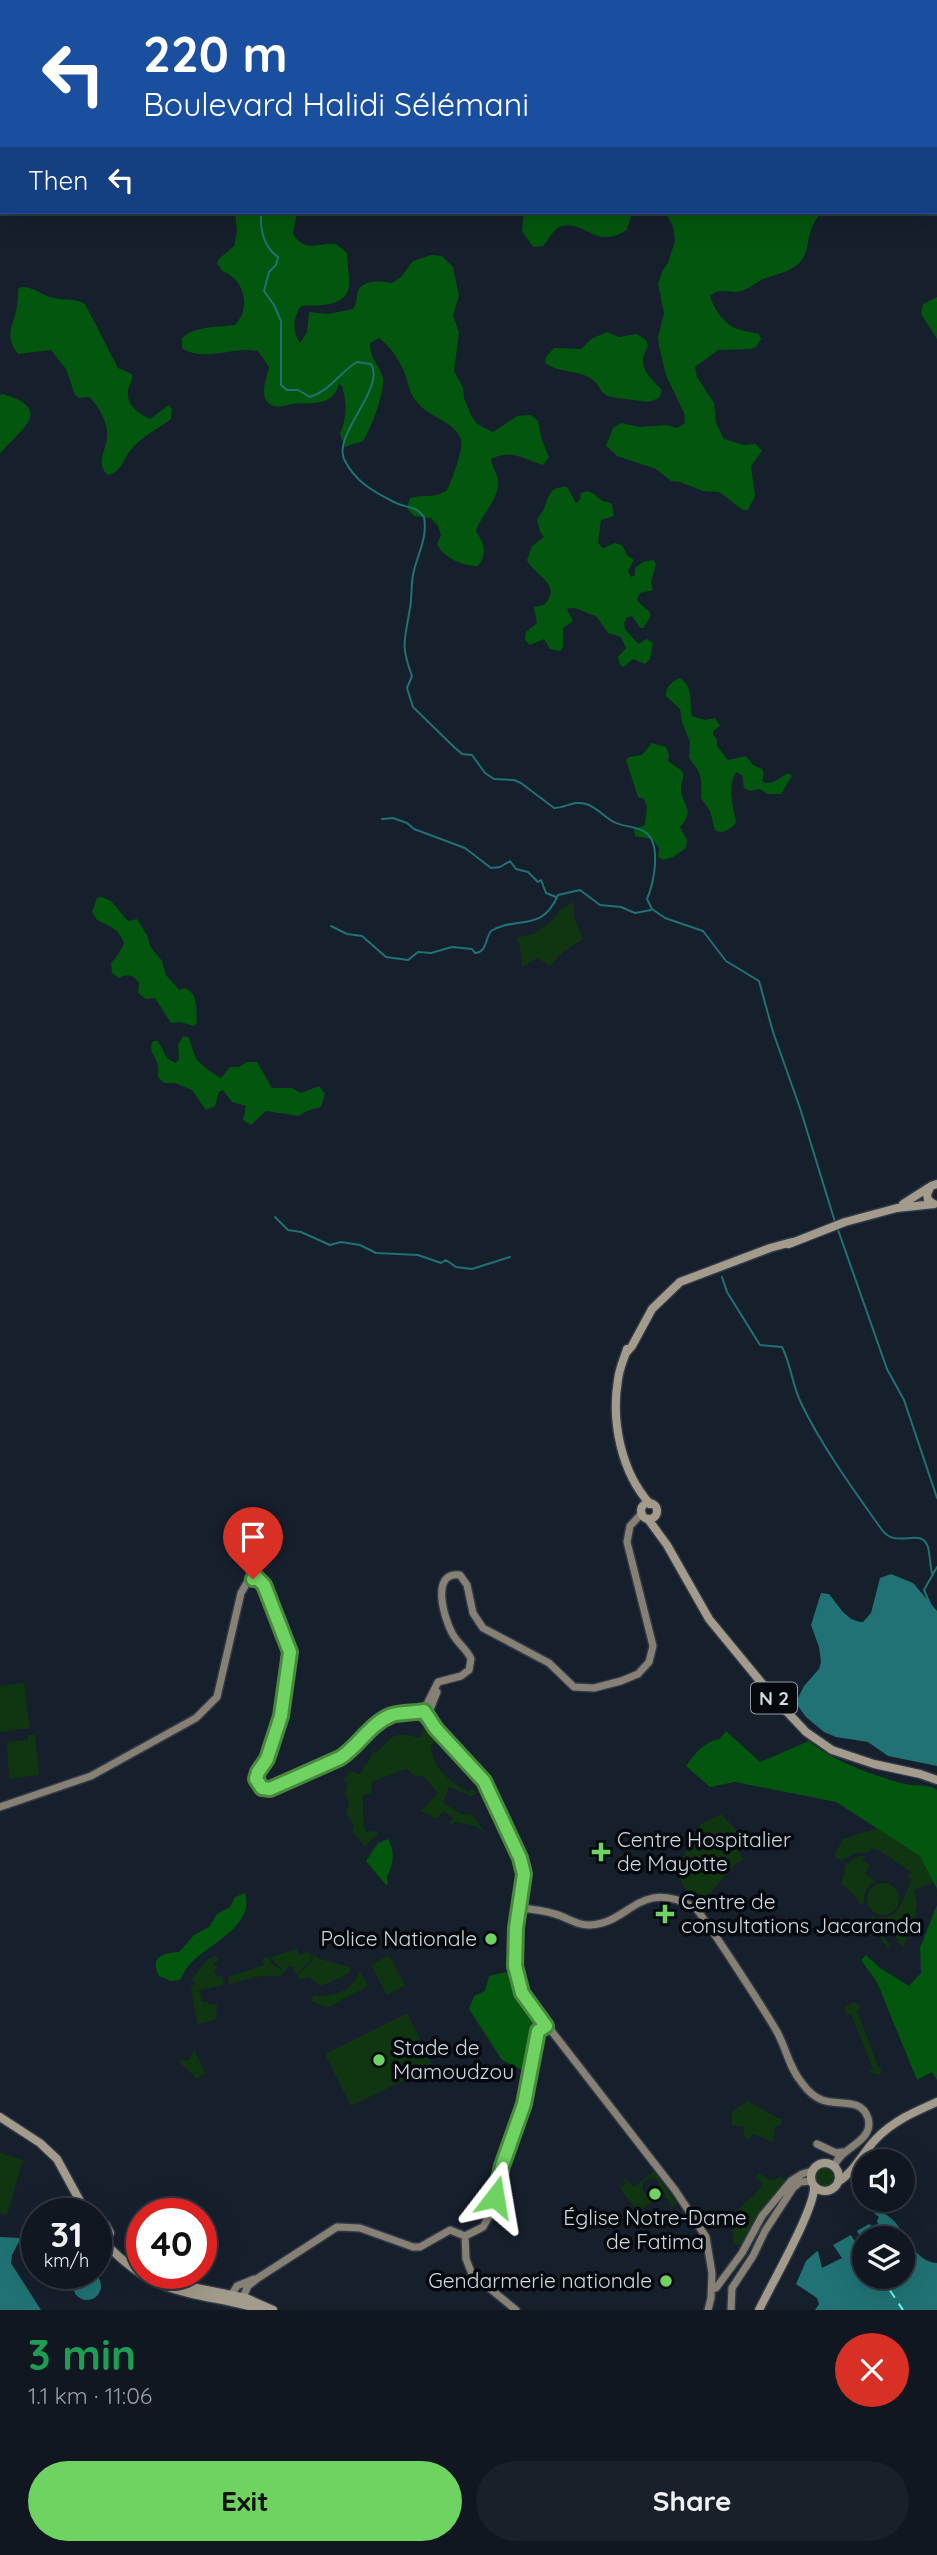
<!DOCTYPE html>
<html lang="en">
<head>
<meta charset="utf-8">
<style>
  body { margin:0; font-family:Quicksand,sans-serif; background:#19202a; color:#f1f3f6; height:100vh; display:flex; flex-direction:column; font-size:26px; white-space:nowrap }
  * { box-sizing:border-box; margin:0 }
  p { font-size:23px; color:#9c9fa5 }
  .icon { flex:none; width:38px; height:38px; fill:none; stroke:currentColor; stroke-width:2; stroke-linecap:round; stroke-linejoin:round }
  .map { position:relative; height:2310px; overflow:hidden }
  .side { display:flex; flex-direction:column; background:#101721; flex:1 }
  .side>* { flex:none }
  .banner { position:absolute; left:0px; top:0px; width:938px; height:214px; box-shadow:0 7px 28px #0002,0 0 0 2px #30363f; background:#1a4fa0; color:#fff; overflow:hidden }
  .fabs { position:absolute; left:852px; top:2149px; display:grid; gap:14px }
  .fabs a { display:grid; place-items:center; width:63px; height:63px; border-radius:50%; background:#101721; box-shadow:0 7px 28px #0002,0 0 0 2px #30363f; font-size:35px }
  .speed { position:absolute; left:21px; top:2198px; display:flex; gap:14px; font-size:35px; font-weight:700; text-align:center }
  .speed>* { display:grid; place-content:center; width:91px; height:91px; border-radius:50%; background:#101721; box-shadow:0 7px 28px #0002,0 0 0 2px #30363f; line-height:1 }
  .speed small { font-size:18px; font-weight:400 }
  .speed .limit { border:10px solid #d22; background:#fff; color:#111 }
  .pin { position:absolute; display:grid; place-items:center; width:60px; height:60px; color:#fff; margin:-72px -30px; border-radius:50% 50% 50% 0; rotate:-45deg; box-shadow:0 0 7px #0007 }
  .pin .icon { rotate:45deg }
  .me { position:absolute; width:77px; margin:-38px; rotate:14deg; stroke-linejoin:round; filter:drop-shadow(0 0 5px #0008) }
  .turn { display:flex; align-items:center; gap:24px; height:147px; padding:0 28px; font-size:32px }
  .turn .icon { width:91px; height:91px; stroke-width:2.5 }
  .turn b { display:block; font-size:49px; line-height:60px }
  .then { display:flex; align-items:center; height:66px; padding:0 28px; background:#0003; gap:14px; font-size:26px }
  .round { display:grid; place-items:center; flex:none; width:74px; height:74px; border-radius:37px; background:#19202a }
  .summary { display:flex; align-items:center; justify-content:space-between; height:119px; padding:0 28px }
  h1 { font-size:42px; font-weight:700; line-height:52px; color:#1e9e55 }
  .action { display:flex; gap:14px; margin-top:auto; padding:14px 28px }
  .action a { flex:1; height:80px; border-radius:42px; background:#6ed360; color:#111; font-size:28px; font-weight:700; line-height:80px; text-align:center }
  .action a+a { background:#19202a; color:#f1f3f6 }
  .map>svg:first-child { display:block }
</style>
</head>
<body>
<div class="map">
<svg width="937" height="2310" viewBox="0 0 937 2310">
  <rect width="100%" height="100%" fill="#161f2c"/>
  <path fill="#103611" d="M574,902V917L583,939L563,952L550,966L537,958L522,967L520,946L516,938L533,934L553,920L559,910Z
    M24,1683L30,1728L0,1732V1686Z
    M424,1728H431L441,1739L431,1745C432,1767 450,1783 469,1792L474,1787L477,1794L470,1796L449,1787L443,1803L463,1815L472,1814L486,1834L475,1826L454,1822L452,1825L449,1824L453,1818L444,1811L436,1819L421,1811L438,1793L422,1775L417,1777L406,1769L371,1782L372,1794L363,1795V1820L366,1832L376,1831L378,1834L364,1847L352,1830L355,1827L346,1813L349,1803L345,1794L348,1783L344,1781L349,1771L360,1774L372,1755V1751L377,1753C394,1733 395,1732 420,1738Z
    M28,1735H35L39,1775L9,1779L7,1742L28,1740Z
    M721,1814L738,1832L736,1837H733L730,1847L737,1849L743,1859L734,1865L700,1905L685,1888L678,1875V1865L701,1824Z
    M878,1828L920,1856L935,1882L914,1890L917,1904L915,1912L917,1913L903,1948L891,1930L883,1935L890,1946L887,1948L869,1920L872,1916C901,1924 901,1900 912,1880L907,1876L911,1872L880,1851L872,1848L869,1852L855,1853L842,1861L834,1856L843,1839Z
    M859,1856H865L862,1861L870,1865L865,1874L875,1881C867,1887 864,1892 864,1902L861,1905L853,1894L841,1884L846,1864Z
    M867 1899a16 16 0 1 1 32 0a16 16 0 1 1-32 0Z
    M297,1949L299,1955L307,1952L312,1955L310,1961L297,1974L293,1971L295,1967L289,1966L282,1975V1969L270,1957Z
    M215,1955L219,1960L214,1963L217,1968L214,1970L217,1977L222,1976L224,1985L199,1990L202,2002H208L209,2005L217,2004L216,2020L197,2024L191,1988L195,1983L192,1979L205,1962Z
    M313,1955L323,1960L350,1967L348,1974L321,1986L309,1977L299,1980L298,1975L312,1962Z
    M389,1955L405,1985L387,1995L371,1965Z
    M268,1957L271,1963L281,1970V1976H261L229,1984L228,1977L264,1965L262,1959Z
    M360,1971L368,1986L327,2008L311,2001L314,1995C325,1999 347,1992 354,1982C357,1979 358,1975 360,1971Z
    M853,2002L858,2004L861,2008L857,2010L878,2067L882,2068L879,2075L870,2072L869,2069H873L851,2014L847,2015L844,2008Z
    M407,2013L433,2066L351,2106L325,2054Z
    M194,2049L205,2073L197,2079L178,2061L189,2060Z
    M747,2101C757,2105 774,2118 782,2119L780,2126H775L773,2142L753,2134L750,2139L743,2137L745,2127L732,2125V2112Z
    M0,2153L23,2160L7,2215L0,2213Z
    M814 2177a11 11 0 1 1 22 0a11 11 0 1 1-22 0Z
    M654,2171L677,2204L672,2207L656,2179L649,2178L644,2182L642,2189L650,2199L652,2198L654,2200L640,2211L647,2220L645,2221L616,2183L621,2187L626,2184L624,2177L634,2187Z
    M759,2173L770,2180L777,2179L780,2176L787,2182L766,2209H763L754,2220L743,2247L733,2243L732,2215L762,2187L761,2182L755,2177Z"/>
  <path fill="#03560d" d="M300,0H618L300,2Z
    M235,212H297L293,234C306,254 318,242 336,244L347,253C347,264 350,277 349,287C345,308 316,305 301,306C293,317 292,332 300,343L307,332L309,312L328,314L353,309C357,303 356,298 358,291C363,279 381,281 392,283L401,277L413,261L431,255L442,256L453,267L459,296L453,315L459,333L454,371L463,388L464,398L471,415L477,424L493,432L517,416L531,415L538,421L542,440L549,457L543,465C524,459 511,449 491,459C492,467 497,473 498,480C500,499 481,515 476,531C484,544 488,552 478,566C463,566 443,558 437,544L441,535L438,526L431,518L414,516L407,508L410,498C424,494 434,499 447,490C452,481 464,447 461,439C453,420 429,418 417,402C410,394 409,387 406,377C402,363 391,347 379,338L370,343C369,358 380,365 383,378C385,391 371,430 363,441L345,447L340,434C347,417 347,404 342,386L339,384C332,408 312,402 292,404C284,406 272,410 266,400C261,391 267,376 269,367L258,351C234,346 203,363 182,348V338C194,326 218,327 235,325C252,308 244,278 222,271L217,263L219,259L234,246L237,231Z
    M524,212H632L627,230C595,250 588,221 562,226C553,228 549,240 543,246L533,247L522,231Z
    M665,212H823C803,228 813,253 797,265C787,272 778,274 766,278C756,281 748,291 736,292C727,292 718,288 710,296C714,310 726,327 741,330C747,332 752,332 759,334L761,339L756,347L751,349L718,350L695,367L697,377L714,403L716,423L724,439L744,445L756,444L762,451L751,466L755,496L748,510H743L719,492L703,491L680,482L671,481L656,469L617,456L606,446L613,428L621,423L640,427L667,425L677,428L685,423L684,413L666,375L659,346L658,337L664,313L658,284L663,270L668,263L675,241L673,226Z
    M22,287C34,287 40,294 50,297C63,301 73,297 85,304L118,368L132,374C133,382 129,384 128,391C126,405 139,414 150,419L169,405L172,409L171,419C157,430 141,436 130,451C123,460 121,472 108,475C95,464 106,451 107,437C109,425 98,404 89,397L79,398L75,395L66,369L51,350L18,354C3,334 14,326 17,306C18,301 18,295 18,289Z
    M937,297V339L921,314L923,304Z
    M607,332L619,337L637,334L646,340L648,346C636,367 648,375 662,390L659,398L649,402L610,397C600,393 601,387 594,381C581,369 560,374 545,363L546,357L554,348L581,349L591,339Z
    M3,394C57,410 18,431 0,454V395Z
    M567,487L576,503L580,500L581,493C593,488 594,496 603,501C606,502 609,502 612,504L614,516L601,520L598,543L603,548L615,543L622,545L627,555L634,560L628,571L631,577L635,575V568L643,562L653,560L656,564L651,582L653,590L640,593L637,600C647,613 658,609 643,628H640L632,616L627,617L624,623L625,629L638,644L647,639L653,643L650,659L645,664L633,659L624,667L620,665L618,657L626,648L621,637L608,633L596,616C587,614 575,605 567,609L573,621L563,628V647L560,651L550,649L544,639L530,645L525,640L526,632L537,623L534,607L544,605C564,584 533,575 527,560L532,546L544,537L540,531L537,519C539,516 542,513 544,509C549,496 549,486 567,487Z
    M680,678C694,687 689,703 692,716L705,720L715,718L720,726L714,730L713,735L717,739V746L728,760L746,756L753,765L762,769L764,774L762,781C773,787 779,777 789,773L792,776L781,794H768L760,789L750,791L744,788L742,775L736,772C727,787 733,806 736,822C732,829 722,835 715,830L710,811L701,798C702,779 702,774 689,758L690,742L682,722L680,709L666,696C665,688 672,681 680,678Z
    M652,743L666,747L669,755L668,761L682,771C685,779 681,781 681,788C682,807 696,809 680,827L687,840L686,848L673,857L663,860L658,857L659,848L652,839L635,836L634,829L645,825L647,806L644,799L638,797L626,760L629,757L642,755Z
    M102,897L111,901L128,921L137,919L148,937L150,946L162,961L166,975L179,990L184,988C199,993 196,1009 197,1023L194,1026L180,1022L171,1023L155,998L146,999L138,993L139,983C133,975 128,973 119,978L112,973L111,963L117,956L124,944C120,929 109,926 97,920L92,912L97,898Z
    M183,1036L188,1037C192,1044 193,1053 197,1060C200,1064 217,1076 221,1078L230,1067H239L247,1062H257L272,1088H292L301,1093L319,1086L325,1094L321,1107L307,1111L299,1116L266,1111L251,1125L243,1120L246,1106L232,1102L223,1090L219,1092L215,1106L206,1110L192,1090L175,1083H164L158,1077C158,1073 159,1070 158,1066C157,1056 147,1053 153,1041H158L167,1058L175,1063L179,1060L178,1045Z
    M726,1731L760,1762L809,1741C832,1761 875,1776 905,1784C917,1787 926,1783 937,1790V1889L920,1856L836,1802L735,1782L710,1787L686,1766C696,1753 703,1742 720,1739Z
    M388,1839C395,1851 394,1865 387,1876L388,1884L386,1885L366,1861L378,1843Z
    M245,1893C255,1925 212,1943 193,1961C187,1966 184,1973 180,1980L171,1981L159,1976C149,1956 164,1953 179,1952L194,1935L209,1927L217,1914L230,1907L235,1897Z
    M937,1905V2080L932,2072L917,2080L877,1982L861,1960L866,1955L880,1968L909,1986L921,1973L920,1948Z
    M506,1972L513,1976L516,1994L533,2022L534,2030L526,2065L522,2070L502,2060L469,2009L474,1996L485,1991L489,1976Z"/>
  <path fill="#207274" d="M891,1574L913,1583L937,1611V1766L888,1756L868,1742L836,1737L824,1732L806,1717L798,1706V1698L804,1686L819,1669L821,1662L819,1647L811,1625L821,1593L829,1594C839,1606 846,1621 863,1622L871,1613L880,1578Z
    M880,2212C906,2220 908,2261 937,2263V2310H815L819,2304L817,2298L796,2284L806,2261L816,2252L818,2251L822,2268L842,2258L833,2245L851,2235L862,2253H864V2277H903V2238H864V2245L857,2231L869,2224L872,2226L878,2224L877,2221L879,2217L874,2213Z
    M0,2237L21,2238L12,2255L11,2263L41,2310H0Z
    M73 2286a14 14 0 1 1 28 0a14 14 0 1 1-28 0Z"/>
  <g fill="none" stroke-linecap="round" stroke-linejoin="round">
    <path stroke="#207274" stroke-width="2" d="M159,2V0
      M261,212C260,229 264,247 278,257L276,265L269,272L264,291L274,305L281,321V385L287,390H298L310,397C330,391 340,372 357,362L371,364C386,388 333,434 344,459C355,482 374,492 396,503C407,508 417,506 424,517C428,539 417,554 413,575C411,586 412,597 410,608C405,640 400,644 412,676L407,688L413,707L454,747L462,754L472,755L485,773L494,779L514,780L521,783L554,808C565,808 575,800 586,804C597,807 604,817 614,822C623,827 637,826 645,832C662,843 654,883 647,899L652,909L665,918L703,931L726,961L759,981L773,1032L800,1108L835,1222
      M382,819L393,818L407,823L414,829L465,848L491,868L500,867L510,861L516,869L528,872L538,882L541,880L546,893L556,897
      M331,926L347,934L362,936L386,957L408,960L418,952L431,953L452,947L472,949L475,953C487,952 485,939 491,931C518,915 542,933 558,895L580,890L600,905L621,907L635,913L651,910
      M275,1217L288,1230L301,1232L330,1245L341,1242L360,1245L376,1253L418,1255L441,1263L446,1260L456,1267L472,1269L510,1257
      M837,1227L887,1369L904,1400L937,1498
      M722,1277L727,1292L760,1345L782,1347C791,1364 792,1385 801,1403C821,1445 855,1492 882,1530C897,1550 921,1526 928,1547C930,1555 930,1565 932,1573
      M931,1606L924,1590L937,1567"/>
    <path stroke="#65fafc" stroke-width="2" stroke-dasharray="9 7" stroke-linecap="butt" d="M881,2277L903,2310"/>
    <defs>
      <path id="secondary" d="M423,1711L422,1718L436,1729L480,1776L501,1814L520,1858L524,1874L516,1928L515,1966L522,1993L675,2190L706,2237L712,2273L711,2298L708,2310
        M420,1717L429,1712L437,1692
        M0,1807L91,1776L196,1718L217,1697L241,1593L248,1581L257,1578L266,1590L290,1652L281,1716L267,1759L258,1772L256,1779L262,1788L270,1789L340,1758L385,1718L398,1713L421,1712L426,1706L438,1682L461,1676L469,1670L471,1659C467,1649 457,1643 452,1633C444,1618 430,1571 460,1575L467,1585L473,1613L483,1628L549,1663L574,1687L594,1688L621,1681L638,1674L649,1662L653,1646L627,1542L630,1526L642,1513
        M518,1908C531,1909 543,1910 555,1914C567,1917 577,1926 590,1925C631,1923 638,1878 694,1907C701,1911 768,2016 776,2030C786,2047 789,2068 802,2083C807,2090 814,2097 822,2100C838,2106 861,2097 868,2118C875,2142 840,2147 834,2167
        M817,2144L836,2153L842,2152
        M465,2236L483,2227L491,2213L502,2166L524,2104L539,2017
        M465,2236L466,2259L472,2274L516,2310
        M712,2289L716,2288L742,2253L762,2216L791,2181L802,2174L812,2171
        M232,2294L237,2286L254,2279
        M243,2297L248,2286L258,2278L337,2227L360,2228L413,2247H420L450,2230L465,2236
        M731,2310L732,2288L753,2256L765,2231L793,2188L800,2182L811,2181"/>
      <path id="primary" d="M903,1204L928,1188
        M934,1204L928,1200L927,1194L931,1186L937,1184
        M789,1244L845,1222L897,1208L934,1204
        M627,1349C624,1359 619,1369 618,1380C611,1421 621,1472 650,1504
        M626,1353L632,1346L652,1309L680,1282L770,1248L792,1242
        M641 1511a8 8 0 1 1 16 0a8 8 0 1 1-16 0Z
        M648,1519L667,1545L709,1619L774,1698L806,1732L832,1750L874,1764L920,1774L937,1780
        M0,2117L40,2143L57,2159L87,2214
        M811 2177a14 14 0 1 1 28 0a14 14 0 1 1-28 0Z
        M838,2182C854,2172 862,2154 875,2140C893,2121 914,2112 937,2102
        M96,2226L106,2225L110,2233L105,2240L96,2238
        M103,2241C119,2258 142,2278 165,2286C196,2298 230,2299 262,2310
        M163,2281L246,2298L273,2310
        M759,2310C771,2285 815,2209 814,2187"/>
    </defs>
    <use href="#secondary" stroke="#303945" stroke-width="10"/>
    <use href="#primary" stroke="#303945" stroke-width="11"/>
    <use href="#secondary" stroke="#868174" stroke-width="7"/>
    <use href="#primary" stroke="#a39c8c" stroke-width="8"/>
  </g>
  <g fill="none" stroke-linecap="round" stroke-linejoin="round">
    <defs>
      <path id="route" d="M253,1579L257,1578L264,1585L290,1652L281,1716L267,1759L258,1772L256,1779L262,1788L270,1789L340,1758C359,1746 370,1723 392,1715C402,1712 414,1713 424,1711L436,1729L484,1781L520,1858L524,1874L516,1928L515,1966L522,1993L546,2026L538,2031L524,2104L502,2166L495,2197"/>
    </defs>
    <use href="#route" stroke="#48893e" stroke-width="18"/>
    <use href="#route" stroke="#6ed360" stroke-width="12"/>
  </g>
  <g fill="#6ed360" stroke="#05090e" stroke-width="2.5">
    <path d="M597.5 1841.5h7v7h7v7h-7v7h-7v-7h-7v-7h7z"/>
    <path d="M661.5 1903.5h7v7h7v7h-7v7h-7v-7h-7v-7h7z"/>
    <circle cx="491" cy="1939" r="7"/>
    <circle cx="379" cy="2060" r="7"/>
    <circle cx="655" cy="2194" r="7"/>
    <circle cx="666" cy="2281" r="7"/>
  </g>
  <g text-anchor="middle" stroke-width="7" stroke-linejoin="round" paint-order="stroke">
    <rect fill="#05090e" stroke="#949ba2" stroke-width="2" x="751" y="1682.5" width="46" height="31" rx="5"/>
    <g font-size="19" font-weight="bold" fill="#d2d9e1">
      <text x="774" y="1705">N 2</text>
    </g>
    <g font-size="21" fill="#d2d9e1" stroke="#05090e" text-anchor="start">
      <text x="617" y="1847">Centre Hospitalier<tspan x="617" dy="24">de Mayotte</tspan></text>
      <text x="681" y="1909">Centre de<tspan x="681" dy="24">consultations Jacaranda</tspan></text>
      <text x="477" y="1946" text-anchor="end">Police Nationale</text>
      <text x="393" y="2055">Stade de<tspan x="393" dy="24">Mamoudzou</tspan></text>
      <text x="655" y="2225" text-anchor="middle">Église Notre-Dame<tspan x="655" dy="24">de Fatima</tspan></text>
      <text x="652" y="2288" text-anchor="end">Gendarmerie nationale</text>
    </g>
  </g>
</svg>
<div class="fabs">
<a><svg class="icon" aria-label="sound" viewBox="0 0 24 24"><path d="M4 9h4l5-4v14l-5-4H4zM17 9q2 3 0 6"/></svg></a>
<a><svg class="icon" aria-label="layers" viewBox="0 0 24 24"><path d="M12 4l9 5-9 5-9-5zM3 14l9 5 9-5"/></svg></a>
</div>
<div class="speed"><div>31<small>km/h</small></div><div class="limit">40</div></div>
<div class="pin" style="left:253px;top:1579px;background:#d93025"><svg class="icon" aria-label="arrive" viewBox="0 0 24 24"><path d="M6 21V4h12l-3 4 3 4H6"/></svg></div>
<svg class="me" style="left:495px;top:2197px" viewBox="-20 -20 40 40"><path d="M0-17L14 15 0 8-14 15z" fill="#6ed360" stroke="#fff" stroke-width="4"/></svg>
<div class="banner">
<div class="turn"><svg class="icon" aria-label="left" viewBox="0 0 24 24"><path d="M17 20v-9H6M10 6l-5 5 5 5"/></svg><div><b>220 m</b>Boulevard Halidi Sélémani</div></div>
<div class="then">Then<svg class="icon" aria-label="left" viewBox="0 0 24 24"><path d="M17 20v-9H6M10 6l-5 5 5 5"/></svg></div>
</div>
</div>
<section class="side">
<div class="summary"><div><h1>3 min</h1><p>1.1 km · 11:06</p></div><a class="round" style="background:#d93025;color:#fff"><svg class="icon" aria-label="close" viewBox="0 0 24 24"><path d="M6 6l12 12M18 6L6 18"/></svg></a></div>
<div class="action"><a>Exit</a><a>Share</a></div>
</section>
</body>
</html>
